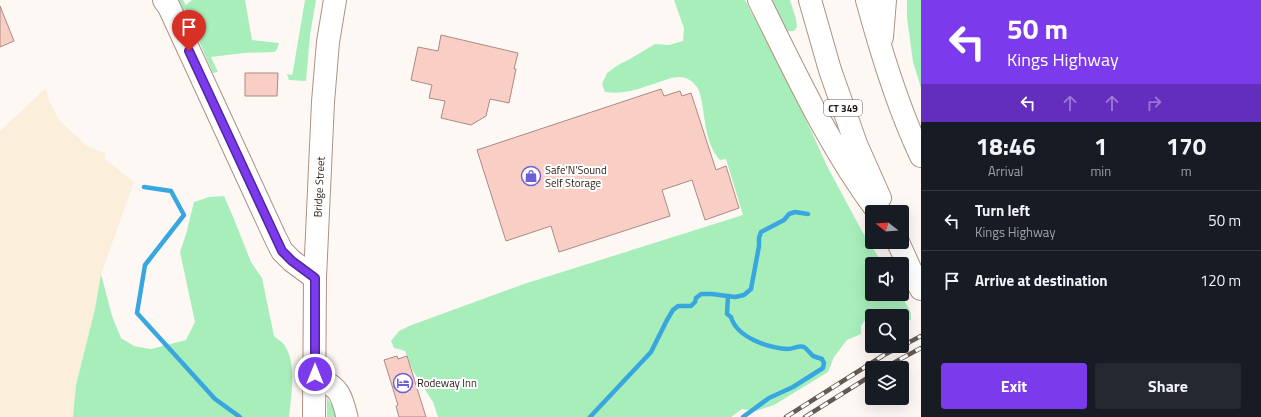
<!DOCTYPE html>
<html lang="en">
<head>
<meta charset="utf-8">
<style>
  body { margin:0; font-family:"Titillium Web",sans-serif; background:#242831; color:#f1f3f6; height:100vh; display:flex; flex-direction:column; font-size:15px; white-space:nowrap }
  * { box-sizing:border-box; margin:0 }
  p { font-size:13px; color:#9ea1a6 }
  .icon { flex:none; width:22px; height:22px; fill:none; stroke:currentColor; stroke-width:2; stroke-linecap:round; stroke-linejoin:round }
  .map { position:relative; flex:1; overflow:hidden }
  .drawer { display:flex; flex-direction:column; background:#171b24; width:340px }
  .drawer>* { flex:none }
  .hud { background:#7c3aed; color:#fff; overflow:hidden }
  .needle { width:26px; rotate:287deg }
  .controls { position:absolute; left:865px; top:205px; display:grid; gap:8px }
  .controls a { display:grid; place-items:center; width:44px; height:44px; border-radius:4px; background:#171b24; box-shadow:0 4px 16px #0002; font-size:20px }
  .pin { position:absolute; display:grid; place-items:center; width:34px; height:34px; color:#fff; margin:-41px -17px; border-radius:50% 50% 50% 0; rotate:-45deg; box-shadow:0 0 4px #0007 }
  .pin .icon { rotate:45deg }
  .me { position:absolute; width:44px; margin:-22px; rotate:0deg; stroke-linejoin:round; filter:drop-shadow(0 0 3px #0008) }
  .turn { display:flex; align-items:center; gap:14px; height:84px; padding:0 20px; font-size:18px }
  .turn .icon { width:52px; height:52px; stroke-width:2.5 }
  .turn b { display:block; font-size:28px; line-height:34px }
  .lanes { display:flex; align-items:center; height:38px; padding:0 20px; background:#0003; justify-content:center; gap:20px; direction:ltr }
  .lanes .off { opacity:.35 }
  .eta { display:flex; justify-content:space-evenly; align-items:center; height:68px; text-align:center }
  .eta b { font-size:24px; font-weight:700; line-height:28px }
  .action { display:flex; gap:8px; margin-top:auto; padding:8px 20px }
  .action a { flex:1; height:46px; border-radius:4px; background:#7c3aed; color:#fff; font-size:16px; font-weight:700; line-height:46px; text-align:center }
  .action a+a { background:#242831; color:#f1f3f6 }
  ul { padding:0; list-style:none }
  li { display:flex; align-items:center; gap:12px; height:60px; padding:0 20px; border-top:1px solid #363941 }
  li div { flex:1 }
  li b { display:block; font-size:15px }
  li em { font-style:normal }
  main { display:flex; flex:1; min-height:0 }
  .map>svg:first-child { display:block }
</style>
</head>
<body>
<main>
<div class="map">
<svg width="921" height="417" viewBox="0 0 921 417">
  <rect width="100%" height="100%" fill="#fef8f4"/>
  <path fill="#fbeeda" d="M46,88L49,101L60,121L86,145L96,150L106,153L105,159L134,182L101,274L95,309L76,385L73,417H0V131Z"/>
  <path fill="#a7eebb" d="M176,0H183L186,5L192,0H245L252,40L279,43L277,49L275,52L244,53L211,57L218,72L213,73L185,9L182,10Z
    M305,0H316L310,35L306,81L289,80L287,74L292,75L293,71Z
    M674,0H745L793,91L827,166L863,233L883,264H872V294H901L911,313V320H902V316H868L861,326V334L847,340L834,357L828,372L774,405L756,411L742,409L731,417H438L433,402L413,371L405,351L394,348L391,341L399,331L409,326L524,284L743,215L726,159L720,160C703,142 706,112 699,91C696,83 687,77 680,77C673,77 665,80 659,82C642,88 624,95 605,92L602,84L607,73L618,65L630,59L655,44L669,45L683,41L684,28Z
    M770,0H790L796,19L797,27L794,31H787L785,29Z
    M907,0H921V88L913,62L907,18Z
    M224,196L234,219L251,262L262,278L274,336C277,339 283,342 285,346C297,364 291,397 289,417H73L76,385L95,309L101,274L112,316L121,338L134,346L151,349L186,340L195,322L180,252L186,234L194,202L209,197Z
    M327,398L340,417H327Z"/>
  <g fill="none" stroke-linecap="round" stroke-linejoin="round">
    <path stroke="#39a7df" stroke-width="4.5" d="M144,187L171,191L184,215L145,265L137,313L215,399L240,417
      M728,296L727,314L731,317C737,338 769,348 788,349C794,349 798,345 804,347C807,349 810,353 813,356C816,357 819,358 822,359L824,363L823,368L793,387L769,398L743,417
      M590,417L651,352L667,320L673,310L678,306H691L695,302L696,298L701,294H712L735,297L744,295L751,289L759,246V238L761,232L784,220L789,214L795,212L808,214"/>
  </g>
  <path fill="#f9cec5" stroke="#aa8a83" d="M0,6L14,41L0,47Z
    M441,35L518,53L514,69H516L509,103L490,99L486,116L471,125L441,118L445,101L429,98L432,85L411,80L418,47L438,51Z
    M245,73H278L277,96H245Z
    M661,89L664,96L680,91L682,96L691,93L716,170L726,166L739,208L705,220L692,180L662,190L670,216L559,252L551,226L506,241L477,150Z
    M397,356L398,359L407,356L426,417H399L396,406L398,405L384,360Z"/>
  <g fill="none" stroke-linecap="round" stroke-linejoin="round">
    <defs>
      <path id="minor" d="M315,374C338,390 340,388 347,417"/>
      <path id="major" d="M164,0L169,7L275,237L282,251L292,261L315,278
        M314,417L315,278L323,102L328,42L335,0"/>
      <path id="highway" d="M759,0C795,72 829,147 878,212
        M810,0L830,70L856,144L880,198
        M867,0C881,52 898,108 921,156
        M882,37L885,0
        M898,242L912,273L921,289"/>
    </defs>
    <use href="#minor" stroke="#ac9280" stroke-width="23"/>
    <use href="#major" stroke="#ac9280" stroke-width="24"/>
    <use href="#highway" stroke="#ac9280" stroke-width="24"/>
    <use href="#minor" stroke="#fff" stroke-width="21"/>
    <use href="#major" stroke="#fff" stroke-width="22"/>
    <use href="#highway" stroke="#fff" stroke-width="22"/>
    <defs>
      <path id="rail" d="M902,346L921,336
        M884,368L921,348
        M786,417L884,355L901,346
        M805,417L872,375"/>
    </defs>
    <use href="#rail" stroke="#635a54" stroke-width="4.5"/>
    <use href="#rail" stroke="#fff" stroke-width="3" stroke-dasharray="9" stroke-linecap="butt"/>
  </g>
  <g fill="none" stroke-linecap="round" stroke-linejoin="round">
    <defs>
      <path id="route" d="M189,51L282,251L292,261L315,278V374"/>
    </defs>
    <use href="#route" stroke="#51269a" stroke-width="10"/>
    <use href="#route" stroke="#7c3aed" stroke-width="7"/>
  </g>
  <defs>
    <symbol id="shop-ring" viewBox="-11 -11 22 22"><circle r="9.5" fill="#fff" stroke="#6d5ed8" stroke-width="1.5"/><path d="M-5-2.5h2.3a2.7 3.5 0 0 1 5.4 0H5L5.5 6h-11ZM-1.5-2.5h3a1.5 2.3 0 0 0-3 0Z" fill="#6d5ed8"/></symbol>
    <symbol id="hotel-ring" viewBox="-11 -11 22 22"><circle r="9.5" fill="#fff" stroke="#6d5ed8" stroke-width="1.5"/><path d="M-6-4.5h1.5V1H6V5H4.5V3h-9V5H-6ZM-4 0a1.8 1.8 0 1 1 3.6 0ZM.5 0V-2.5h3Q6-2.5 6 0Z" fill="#6d5ed8"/></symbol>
  </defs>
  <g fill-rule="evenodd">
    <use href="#shop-ring" x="520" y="165" width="22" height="22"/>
    <use href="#hotel-ring" x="392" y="372" width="22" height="22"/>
  </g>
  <g text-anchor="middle" stroke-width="4" stroke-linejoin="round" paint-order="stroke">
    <rect fill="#fff" stroke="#665f5a" stroke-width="1" x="824" y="100" width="38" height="16" rx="3"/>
    <g font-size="10" font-weight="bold" fill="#251b14">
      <text x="843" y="112">CT 349</text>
    </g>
    <g font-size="11" fill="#251b14" stroke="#fff" text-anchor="start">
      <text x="545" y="174">Safe'N'Sound<tspan x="545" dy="13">Self Storage</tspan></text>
      <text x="417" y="387">Rodeway Inn</text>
    </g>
    <g font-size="11" fill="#251b14" stroke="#fff">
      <text transform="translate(319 187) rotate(-87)" y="4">Bridge Street</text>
    </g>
  </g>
</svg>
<div class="controls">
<a><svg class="needle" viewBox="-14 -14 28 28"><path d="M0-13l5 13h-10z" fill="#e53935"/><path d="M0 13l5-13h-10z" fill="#9ea1a6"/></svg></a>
<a><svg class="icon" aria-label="sound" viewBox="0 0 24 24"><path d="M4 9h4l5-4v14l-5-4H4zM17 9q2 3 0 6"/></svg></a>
<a><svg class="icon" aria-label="search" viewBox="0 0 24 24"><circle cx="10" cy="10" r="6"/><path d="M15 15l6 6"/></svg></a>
<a><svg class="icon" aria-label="layers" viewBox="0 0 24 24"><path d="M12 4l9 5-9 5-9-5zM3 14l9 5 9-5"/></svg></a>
</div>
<div class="pin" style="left:189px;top:51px;background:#d93025"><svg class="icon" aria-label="arrive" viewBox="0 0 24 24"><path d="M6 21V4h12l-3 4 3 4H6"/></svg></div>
<svg class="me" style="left:315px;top:374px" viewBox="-20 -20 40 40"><circle r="17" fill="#7c3aed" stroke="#fff" stroke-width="3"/><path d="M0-11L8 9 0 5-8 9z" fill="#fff"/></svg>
</div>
<section class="drawer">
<div class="hud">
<div class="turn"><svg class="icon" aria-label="left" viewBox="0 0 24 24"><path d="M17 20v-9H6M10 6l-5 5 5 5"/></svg><div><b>50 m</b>Kings Highway</div></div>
<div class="lanes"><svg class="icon" aria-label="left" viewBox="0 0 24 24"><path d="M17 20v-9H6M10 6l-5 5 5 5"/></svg><svg class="icon off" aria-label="ahead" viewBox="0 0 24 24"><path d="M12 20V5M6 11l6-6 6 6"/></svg><svg class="icon off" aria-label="ahead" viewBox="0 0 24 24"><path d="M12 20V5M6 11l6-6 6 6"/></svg><svg class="icon off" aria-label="right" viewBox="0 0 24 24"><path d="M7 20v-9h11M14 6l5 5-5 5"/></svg></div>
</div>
<div class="eta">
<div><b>18:46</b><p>Arrival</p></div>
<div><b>1</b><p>min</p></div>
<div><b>170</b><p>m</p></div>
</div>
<ul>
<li><svg class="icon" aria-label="left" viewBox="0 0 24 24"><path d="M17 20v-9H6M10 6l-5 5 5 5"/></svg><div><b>Turn left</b><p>Kings Highway</p></div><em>50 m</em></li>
<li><svg class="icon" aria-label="arrive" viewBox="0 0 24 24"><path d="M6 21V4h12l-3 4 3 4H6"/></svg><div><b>Arrive at destination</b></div><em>120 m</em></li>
</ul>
<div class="action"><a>Exit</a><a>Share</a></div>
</section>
</main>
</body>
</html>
